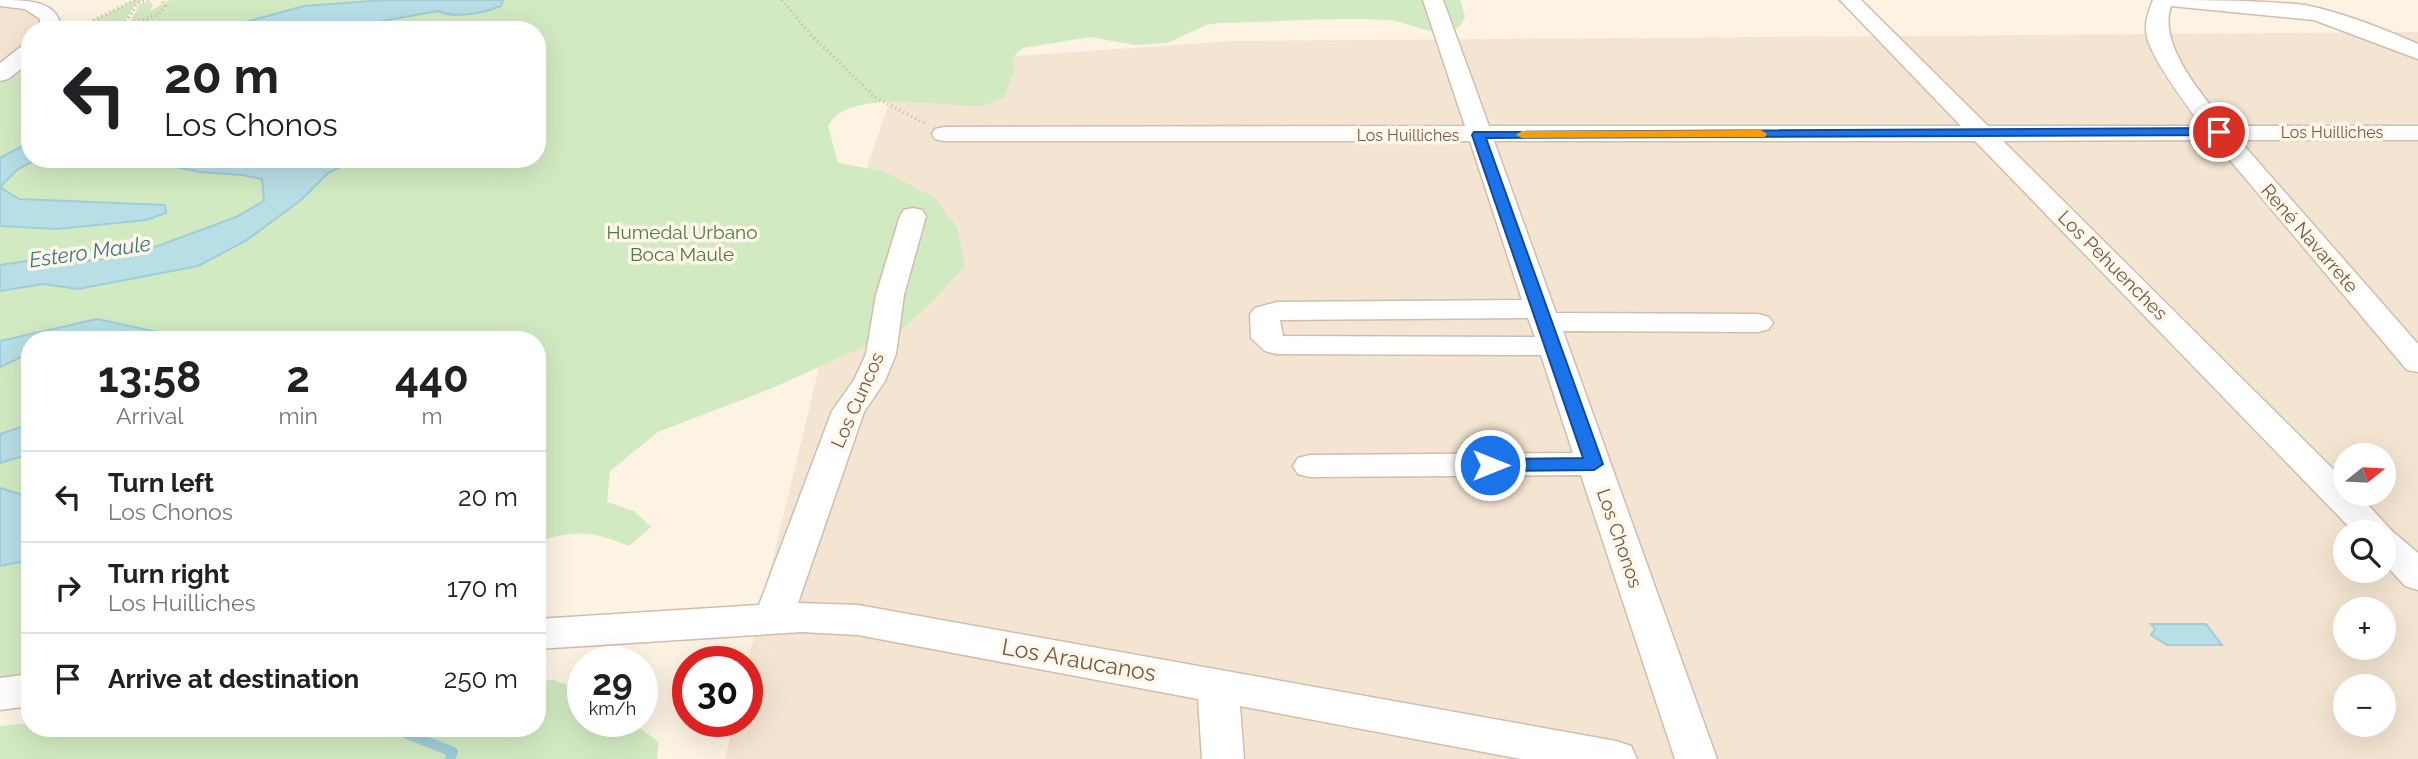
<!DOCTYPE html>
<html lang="en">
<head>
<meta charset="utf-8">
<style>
  body { margin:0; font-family:Raleway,sans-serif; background:#f6f6f6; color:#202124; height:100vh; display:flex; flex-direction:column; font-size:26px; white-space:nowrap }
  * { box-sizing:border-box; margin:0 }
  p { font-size:23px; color:#757577 }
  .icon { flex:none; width:38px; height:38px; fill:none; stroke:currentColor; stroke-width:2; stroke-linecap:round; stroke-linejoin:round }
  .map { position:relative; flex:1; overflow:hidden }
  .details { position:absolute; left:21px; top:331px; width:525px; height:406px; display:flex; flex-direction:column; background:#fff; border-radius:28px; box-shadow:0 7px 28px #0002 }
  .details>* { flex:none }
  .hud { position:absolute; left:21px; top:21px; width:525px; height:147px; border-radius:28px; box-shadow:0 7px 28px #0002; background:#fff; color:#202124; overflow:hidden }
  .needle { width:46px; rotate:72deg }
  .controls { position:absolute; left:2333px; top:443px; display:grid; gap:14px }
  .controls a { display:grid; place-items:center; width:63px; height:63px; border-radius:50%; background:#fff; box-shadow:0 7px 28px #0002; font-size:35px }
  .speed { position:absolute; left:567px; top:646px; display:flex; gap:14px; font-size:35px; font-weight:700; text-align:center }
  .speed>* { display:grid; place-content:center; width:91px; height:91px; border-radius:50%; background:#fff; box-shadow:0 7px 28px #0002; line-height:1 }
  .speed small { font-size:18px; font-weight:400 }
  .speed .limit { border:10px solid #d22; background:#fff; color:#111 }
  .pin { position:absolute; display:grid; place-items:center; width:60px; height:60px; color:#fff; margin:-30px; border:4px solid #fff; border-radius:50%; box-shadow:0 2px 7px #0007 }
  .me { position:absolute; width:77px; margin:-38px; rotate:90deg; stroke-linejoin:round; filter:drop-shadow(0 0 5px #0008) }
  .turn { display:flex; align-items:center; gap:24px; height:147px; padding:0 28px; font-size:32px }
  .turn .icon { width:91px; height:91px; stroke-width:2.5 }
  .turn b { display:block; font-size:49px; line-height:60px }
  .eta { display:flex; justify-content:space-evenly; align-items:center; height:119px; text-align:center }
  .eta b { font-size:42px; font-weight:700; line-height:49px }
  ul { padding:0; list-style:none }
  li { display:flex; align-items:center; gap:21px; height:91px; padding:0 28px; border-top:2px solid #e0e0e0 }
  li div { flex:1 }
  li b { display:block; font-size:26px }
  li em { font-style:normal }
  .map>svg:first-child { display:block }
</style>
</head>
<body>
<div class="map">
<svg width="2418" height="759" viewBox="0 0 2418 759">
  <rect width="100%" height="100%" fill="#fcf3e3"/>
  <path fill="#f4e5d2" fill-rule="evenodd" d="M0,3L46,9V30H30V48L0,71Z
    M2418,32V759H725L734,721H747V666L869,161L903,64L1233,41ZM2345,455H2384V494H2345ZM2345,532H2384V570H2345ZM2345,609H2384V648H2345ZM2345,686H2384V724H2345Z"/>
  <path fill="#d2eac2" d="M143,0L136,4L119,28L129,24L140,4L150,1L153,5L150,11L170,0H1460L1465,16C1463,23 1459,29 1452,31C1431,37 1410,22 1389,20C1333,17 1274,22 1218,23L1206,25L1167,43L1134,45L1091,37L1023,48L1013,57L1015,69L1004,97C996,100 986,106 978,106C943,107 848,87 828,126L838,163L883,171L934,197L957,227L965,266L934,300L901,330L770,389L658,432L610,471L607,502L634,511L651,527L629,546C593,531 575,529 537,542V340H30V680L0,682V80L30,65V159H537V30H73L135,0Z
    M537,680H555L583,692V721H630L659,742L657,759H0V726L30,723V728H537Z"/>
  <path fill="#b8dfe6" stroke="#9eced8" stroke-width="2" d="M385,0H503L501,6C483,13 455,19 438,11L331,30H216L304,6Z
    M30,142V159H37L18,169L0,187L19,199L165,205L166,213L146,220L57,229L0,226V158Z
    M136,159H357L328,173L301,200L247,240L198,266L78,289L43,284L0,291V265L27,261L71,262L128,257L236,217L264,201L262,179L242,175L200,172Z
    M97,319L171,335L169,340H30V353L0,367V341Z
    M30,421V454L0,463V434L21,427Z
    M0,488L30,497V560L0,566Z
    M2151,624H2206L2222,645H2167L2151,635L2155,629Z"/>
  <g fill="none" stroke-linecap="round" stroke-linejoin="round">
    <path stroke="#9eced8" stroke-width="10" d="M399,728L405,733L453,752L450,759"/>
    <defs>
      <path id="minor" d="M0,0C26,0 60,0 61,30H39L40,19L25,9L0,6Z
        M1423,0H1443L1489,126H1961L1840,0H1861L1988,126H2202C2187,106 2153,61 2147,37C2144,24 2148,12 2153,0C2203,0 2255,0 2305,5C2344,13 2381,28 2418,44V59L2314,20L2171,6C2157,45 2204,97 2227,126H2418V140H2239L2418,344V372L2407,370L2213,140L2003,141L2345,481V494H2358L2392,531L2418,553V590L2405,586L2384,563V532H2354L1975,141H1494L1556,313L1758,314L1769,317L1773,323L1769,329L1758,332L1563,331L1717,759H1675L1581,475L1310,477L1298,474L1293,466L1298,458L1310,455L1573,453L1541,355L1276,354L1265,351L1251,338L1250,314L1255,308L1277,302L1522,300L1470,141H944L935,139L932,134L935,129L944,127L1465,126ZM1528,318L1535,337L1283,336L1280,320Z
        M30,45V62L8,79L0,81V63L22,46Z
        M913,208L922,210L926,216L904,295L896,354L885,381L864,412L798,603L858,605L1616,741L1631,746L1637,759H1521L1240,706L1244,759H1202L1198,699L858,635L802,632L537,649V619L759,605L832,411L854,380L866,354L876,295L900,216L904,210Z
        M30,674V706L0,710V678Z"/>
    </defs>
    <use href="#minor" stroke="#d0bdad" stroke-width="3"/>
    <path stroke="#d7b49e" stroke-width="3.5" stroke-dasharray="1 3.5" stroke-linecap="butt" d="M148,0L138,3L123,26L158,15L165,6L162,0
      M782,0L811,35L875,97L924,123
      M73,30L135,0"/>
    <use href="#minor" fill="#fff" fill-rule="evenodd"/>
  </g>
  <path fill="#1a73e8" stroke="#114b97" stroke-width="2" d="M2219,128L2223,130V135L1486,138L1603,464L1594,470L1490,471L1482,465L1490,459L1583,458L1472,135L1474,132Z"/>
  <path fill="#f59e0b" d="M1761,130L1767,134L1765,137L1522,138L1516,135L1522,131Z"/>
  <g text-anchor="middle" stroke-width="7" stroke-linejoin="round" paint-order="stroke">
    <g font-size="16" fill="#755949" stroke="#fff7ea">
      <text x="2332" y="138">Los Huilliches</text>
      <text x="1408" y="141">Los Huilliches</text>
    </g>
    <g font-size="19" fill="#527b41" stroke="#fff7ea">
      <text x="682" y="239">Humedal Urbano<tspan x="682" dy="22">Boca Maule</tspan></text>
    </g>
    <g font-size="19" fill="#755949" stroke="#fff7ea">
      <text transform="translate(2310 238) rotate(49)" y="7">René Navarrete</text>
      <text transform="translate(2113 265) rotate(45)" y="7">Los Pehuenches</text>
      <text transform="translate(857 400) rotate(-66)" y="7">Los Cuncos</text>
      <text transform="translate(1620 538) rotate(71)" y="7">Los Chonos</text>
    </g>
    <g font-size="21" font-style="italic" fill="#3f7682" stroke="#fff7ea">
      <text transform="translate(90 252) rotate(-8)" y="7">Estero Maule</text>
    </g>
    <g font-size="23" fill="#755949" stroke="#fff7ea">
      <text transform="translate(1079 660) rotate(10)" y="8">Los Araucanos</text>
    </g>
  </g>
</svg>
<div class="controls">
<a><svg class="needle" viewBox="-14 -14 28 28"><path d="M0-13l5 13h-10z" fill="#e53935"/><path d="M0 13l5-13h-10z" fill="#757577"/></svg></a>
<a><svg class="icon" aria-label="search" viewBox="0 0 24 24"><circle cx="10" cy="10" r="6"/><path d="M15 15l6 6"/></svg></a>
<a>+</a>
<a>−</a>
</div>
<div class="speed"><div>29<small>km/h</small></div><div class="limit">30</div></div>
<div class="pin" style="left:2219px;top:132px;background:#d93025"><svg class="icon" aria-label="arrive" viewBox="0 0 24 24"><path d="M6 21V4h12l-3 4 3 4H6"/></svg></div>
<svg class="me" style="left:1490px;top:465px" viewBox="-20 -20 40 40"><circle r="17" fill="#1a73e8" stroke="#fff" stroke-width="3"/><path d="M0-11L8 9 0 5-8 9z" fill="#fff"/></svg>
<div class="hud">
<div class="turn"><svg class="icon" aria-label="left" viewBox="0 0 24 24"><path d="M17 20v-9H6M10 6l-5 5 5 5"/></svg><div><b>20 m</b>Los Chonos</div></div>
</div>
<section class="details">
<div class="eta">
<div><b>13:58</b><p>Arrival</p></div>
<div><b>2</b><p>min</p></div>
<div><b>440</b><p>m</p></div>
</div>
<ul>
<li><svg class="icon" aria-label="left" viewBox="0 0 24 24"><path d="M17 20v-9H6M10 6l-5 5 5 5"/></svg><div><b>Turn left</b><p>Los Chonos</p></div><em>20 m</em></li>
<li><svg class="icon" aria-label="right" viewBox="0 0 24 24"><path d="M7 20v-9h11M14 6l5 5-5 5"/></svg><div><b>Turn right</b><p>Los Huilliches</p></div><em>170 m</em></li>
<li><svg class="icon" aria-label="arrive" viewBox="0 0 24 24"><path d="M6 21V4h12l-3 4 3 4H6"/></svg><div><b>Arrive at destination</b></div><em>250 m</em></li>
</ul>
</section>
</div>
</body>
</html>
